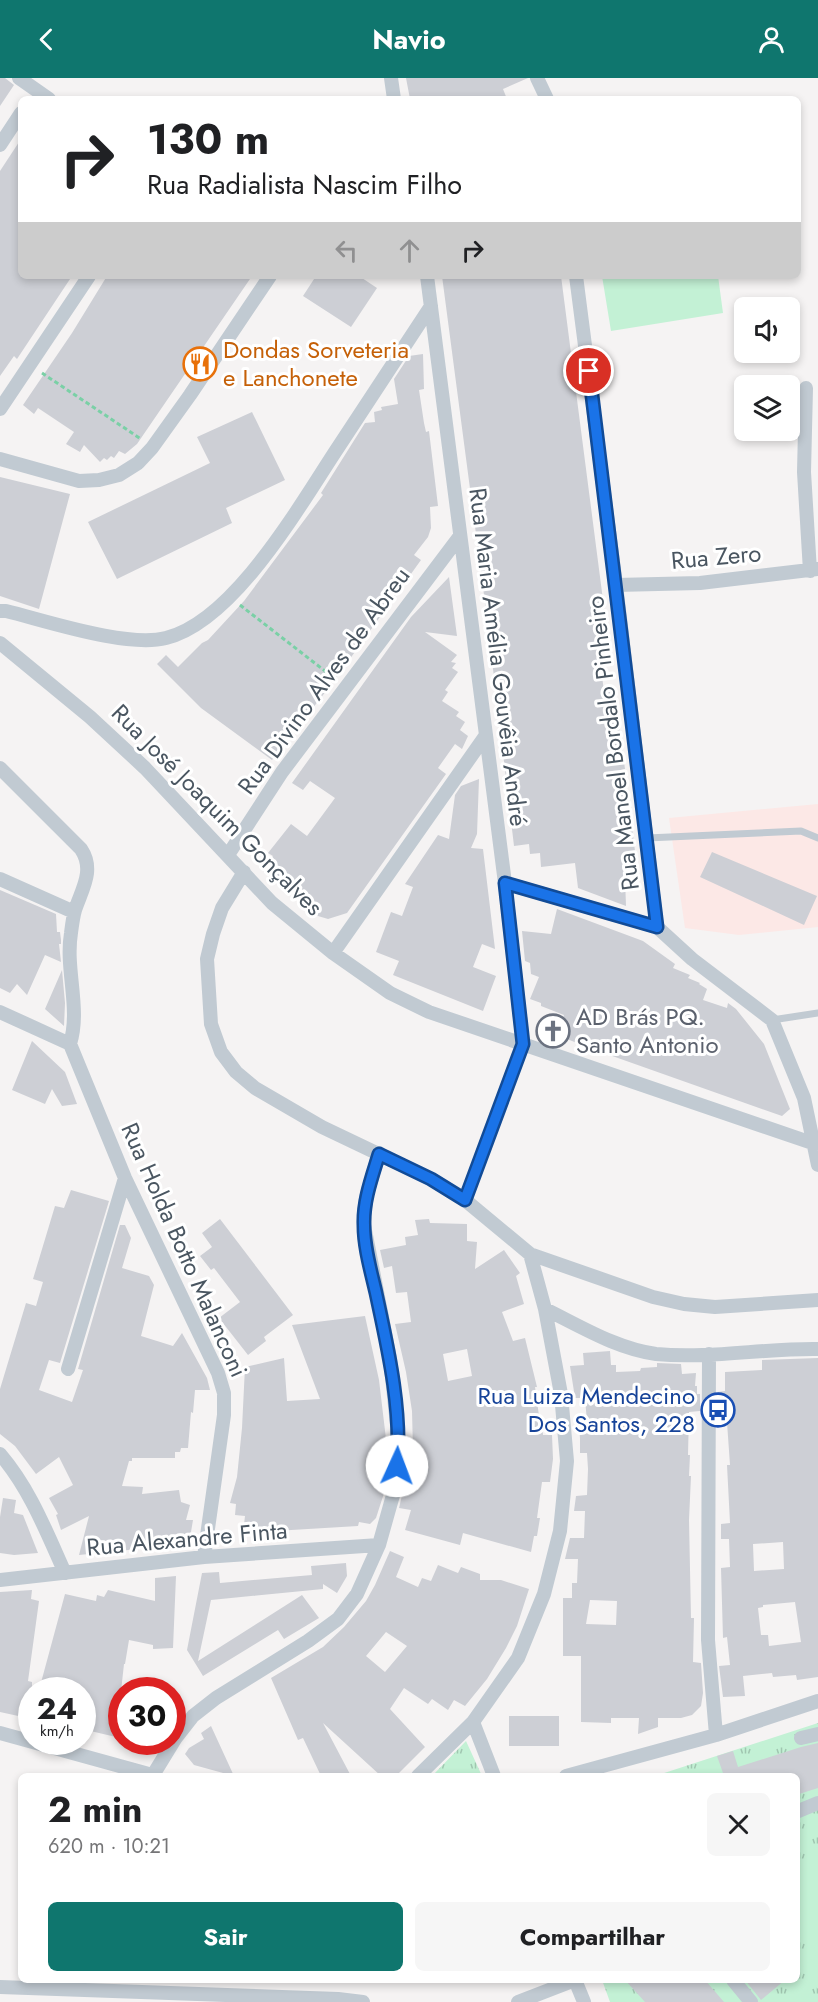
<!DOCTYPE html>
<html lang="pt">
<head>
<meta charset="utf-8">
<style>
  body { margin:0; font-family:Jost,sans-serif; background:#f6f6f6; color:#202124; height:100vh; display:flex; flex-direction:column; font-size:22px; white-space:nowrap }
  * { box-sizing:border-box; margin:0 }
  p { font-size:20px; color:#757577 }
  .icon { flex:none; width:33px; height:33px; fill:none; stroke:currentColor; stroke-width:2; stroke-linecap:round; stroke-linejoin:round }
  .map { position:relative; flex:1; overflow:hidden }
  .details { position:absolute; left:18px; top:1695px; width:782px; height:210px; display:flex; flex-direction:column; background:#fff; border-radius:9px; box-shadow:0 3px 9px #0003 }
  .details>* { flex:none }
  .top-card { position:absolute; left:18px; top:18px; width:783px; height:183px; border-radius:9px; box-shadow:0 3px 9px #0003; background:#fff; color:#202124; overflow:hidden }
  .controls { position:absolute; left:734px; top:219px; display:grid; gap:12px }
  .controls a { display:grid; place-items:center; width:66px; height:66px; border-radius:9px; background:#fff; box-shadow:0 3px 9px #0003; font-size:30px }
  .speed { position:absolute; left:18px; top:1599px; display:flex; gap:12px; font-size:30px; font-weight:700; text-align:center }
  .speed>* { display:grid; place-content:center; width:78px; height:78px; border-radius:50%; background:#fff; box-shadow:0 3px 9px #0003; line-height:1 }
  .speed small { font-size:15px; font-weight:400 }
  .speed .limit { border:9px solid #d22; background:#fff; color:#111 }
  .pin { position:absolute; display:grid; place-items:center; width:51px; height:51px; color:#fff; margin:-26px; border:3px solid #fff; border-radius:50%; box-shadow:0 2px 6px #0007 }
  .me { position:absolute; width:66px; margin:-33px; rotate:2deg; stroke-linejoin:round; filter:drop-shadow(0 0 4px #0008) }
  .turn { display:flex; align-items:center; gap:21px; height:126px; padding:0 30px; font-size:27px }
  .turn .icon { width:78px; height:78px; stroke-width:2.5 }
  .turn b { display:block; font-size:42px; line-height:51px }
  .lanes { display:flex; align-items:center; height:57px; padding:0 30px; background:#0003; justify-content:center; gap:30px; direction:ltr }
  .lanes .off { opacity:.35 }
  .round { display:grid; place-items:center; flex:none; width:63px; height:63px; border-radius:9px; background:#f6f6f6 }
  .summary { display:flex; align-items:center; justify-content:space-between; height:102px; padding:0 30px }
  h1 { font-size:36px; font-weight:700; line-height:45px }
  .cta { display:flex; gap:12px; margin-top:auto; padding:12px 30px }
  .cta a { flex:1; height:69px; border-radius:9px; background:#0f766e; color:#fff; font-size:24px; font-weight:700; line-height:69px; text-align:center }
  .cta a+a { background:#f6f6f6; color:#202124 }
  header { display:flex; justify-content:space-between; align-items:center; height:78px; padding:0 30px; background:#0f766e; color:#fff; font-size:27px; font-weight:700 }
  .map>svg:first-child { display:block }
</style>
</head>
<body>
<header><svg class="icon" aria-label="back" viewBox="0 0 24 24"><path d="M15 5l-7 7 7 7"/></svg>Navio<svg class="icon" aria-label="person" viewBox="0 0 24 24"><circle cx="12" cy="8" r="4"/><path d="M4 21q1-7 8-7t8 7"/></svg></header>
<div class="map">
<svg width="818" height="1924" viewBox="0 0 818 1924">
  <defs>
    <pattern id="grass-tufts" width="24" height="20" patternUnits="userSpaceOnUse" patternTransform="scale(1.5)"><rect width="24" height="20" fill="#c3f1d5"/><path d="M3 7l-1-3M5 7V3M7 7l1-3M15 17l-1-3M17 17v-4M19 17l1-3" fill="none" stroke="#a0c6b0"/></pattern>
  </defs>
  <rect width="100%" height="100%" fill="#f5f3f3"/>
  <path fill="#fce8e6" d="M818,726V849L739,857L685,850L669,740Z"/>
  <path fill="url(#grass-tufts)" d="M818,1645V1924H610L602,1902H796V1698H655Z
    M466,1663L482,1698H432Z"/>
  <path fill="#c3f1d5" d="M602,198H718L723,235L611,253Z
    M818,1769V1864L810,1871L797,1854V1786Z
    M818,1876V1911L801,1890Z"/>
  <path fill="#cdcfd5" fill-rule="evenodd" d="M0,0H5L14,7L0,28Z
    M406,0H528L503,11L507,21H410Z
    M21,61V198H72L17,281L14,278L0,298V93Z
    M107,198H252L137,366L125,376L119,373L114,380L111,378L107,382L104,380L100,384L84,367L80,374L66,366L74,354L38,330L34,336L23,327L72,255Z
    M316,198H359L377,210L351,249L303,218Z
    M442,198H561L610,576L599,577L604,613L614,611L625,691L621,692L624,719L628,718L637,789H631L633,799L625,800L626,828L578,810L575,785L541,789L540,775L530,776L529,766L514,768L486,532Z
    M423,276L424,311L419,312L424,345L426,354L429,353L438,428L430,429L431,450L428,459L414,477L421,482L334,603L272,682L201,630L157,586L166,577L178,589L202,565L208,562L244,523L323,417L321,415L365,345L375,344L374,334L382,332L381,329L398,326L394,301L409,278Z
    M252,334L285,402L226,430L232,445L117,501L88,444L210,385L197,359Z
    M0,399L70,416L39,531L0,518Z
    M449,499L457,558L425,554L457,577L451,584L456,585L452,590L458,594L445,612L448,614L442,623L459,634L456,638L465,644L460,652L468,658L462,671L455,666L438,690L446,696L347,835L328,841L318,838L263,792L273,778L268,775L291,746L307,758L335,720L310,703L303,712L292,705L411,539Z
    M479,701L477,756L471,770L483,771L495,871L482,866L473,889L496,898L483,933L393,897L399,883L376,874L391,834L402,838L413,809L405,806L438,757L449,761L455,717L461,708Z
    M712,774L817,818L804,847L700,799Z
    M0,812L56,836L57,854H60L61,862V866H59L61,884L45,877L27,917L17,906L10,915L0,910Z
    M557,831L643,863L675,886L673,890L690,897L688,900L700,905L699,906L707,911L703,922L727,930L728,925L736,931L764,966L790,1031L782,1038L601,974L603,969L578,960L577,965L557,957L564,937L541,928V925L530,921L539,899L531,896L530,885L525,883L522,853L551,856Z
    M62,892L65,925L64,948L45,931Z
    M32,963L65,994L77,1026L62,1028L52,1011L45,1026L12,1012Z
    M71,1112L109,1123L60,1285L49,1282L39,1312L72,1324L83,1292L78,1291L120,1147H125L131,1160L122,1190L149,1198L154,1207L141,1258L173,1268L182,1255L207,1300L210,1312H195L193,1335L191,1334L188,1370H181L180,1374H175V1380H132V1383H129L122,1408L143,1409L142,1416L179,1412L181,1424L190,1427L186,1442H193L191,1454L177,1467L79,1477L89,1438L61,1452L56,1437L58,1436L49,1420L73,1407L59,1379L36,1396L15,1368L0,1356V1311L26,1225L36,1228L43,1204L33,1201L55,1128L64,1130Z
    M220,1141L293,1237L264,1259L266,1263L248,1277L219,1240L240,1224L214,1190L211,1192L200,1178L212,1169L202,1155Z
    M429,1141L430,1145L467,1146V1163L477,1164L475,1191L504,1172L520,1195L516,1198L524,1226L502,1234L513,1263L525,1260L537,1309H535L540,1345H542L543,1357H552L553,1381L550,1404H542L537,1440H540L537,1458H534L531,1474L463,1455L460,1467L405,1452L411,1432L399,1430L404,1409L409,1410L415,1372H413L412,1333L406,1294L395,1246L411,1244L407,1214L396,1215L392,1188L384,1190L380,1172L406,1167L405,1159L418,1157L415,1142ZM467,1271L472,1298L448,1303L443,1276Z
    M365,1238L379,1302L386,1361V1409L376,1440L370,1446L359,1444L358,1448L243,1455L245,1438L235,1437L236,1426L230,1425L237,1399L242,1350L245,1289L284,1280L287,1323L320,1321L292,1247Z
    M610,1273L611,1287H616V1294L640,1293L641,1290L657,1289V1285L681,1286L682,1296L696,1295L695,1308H697V1316H700V1333L689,1334L688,1377H690L689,1398H691L689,1442L691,1540H694L693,1584L701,1585L703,1615L701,1628L692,1637L681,1640H658V1649L638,1656L639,1640H611V1645L581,1644V1578H563V1520H572V1505H577L578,1481H565L570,1460H584L585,1433H574L576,1418L587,1417L588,1391L587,1375H580V1361L579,1345L587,1344L585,1320H575L570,1288L584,1287L583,1275ZM590,1522L617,1523L616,1547L586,1546Z
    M818,1280V1599L797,1602L796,1597L773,1599L772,1595L743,1598L745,1618L723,1619L719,1588L730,1587L727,1559L723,1560L721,1490L730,1489L729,1461H721V1446L730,1445L727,1387H730L726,1330L718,1331V1314L725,1313V1294L762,1292V1282ZM783,1464L784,1491L754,1493L753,1466ZM795,1524L801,1564L769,1568L768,1557H761L758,1530L763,1529V1527Z
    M3,1420L16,1422L14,1435L23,1437L38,1475L14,1477L0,1475V1439Z
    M390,1473L404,1479L396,1499L418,1509L422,1500L431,1503L438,1487L458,1495L461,1489L480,1496V1502H501L529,1511L517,1548L506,1570L487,1601L465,1628L454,1622L448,1632L432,1621L428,1626L404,1610L390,1631L425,1669L396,1698H381L323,1645L351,1698H321L303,1660L298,1662L271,1600L323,1569L344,1549L366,1523L375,1507ZM386,1554L407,1568L385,1594L366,1578Z
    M346,1485L347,1498L337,1515L323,1506V1511L211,1522L198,1583L302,1517L319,1540L284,1561L278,1552L203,1598L187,1572L202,1495L219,1494L220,1505L312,1497L311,1488Z
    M176,1498L173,1570L153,1571V1567L129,1562L125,1586H124L116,1659L82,1651V1612H39L65,1516L96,1523L97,1517L104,1519L108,1512L155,1523V1500Z
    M32,1512L31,1521L39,1523L28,1603L32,1604V1641L0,1634V1514Z
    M509,1638H559V1668H509Z
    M211,1648L234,1698L194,1687L185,1676L189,1670L204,1661L201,1655Z
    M818,1665V1710L796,1717V1698H720V1696L723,1695L717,1678L733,1673L738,1689L801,1669Z
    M625,1902H705L724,1924H645Z
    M745,1902H785L761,1922Z"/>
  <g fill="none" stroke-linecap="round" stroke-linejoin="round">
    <path stroke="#7ad0a6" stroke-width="3" stroke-dasharray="4.5 3" stroke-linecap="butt" d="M42,295L141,361
      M240,527L334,600"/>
    <path stroke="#c1cad2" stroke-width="7" d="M647,760L801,753L818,760
      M772,942L818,935
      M465,1122L523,966"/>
    <path stroke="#c1cad2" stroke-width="14" d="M19,0L49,21
      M391,0L394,21
      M537,0L547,21
      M0,67L21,35
      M427,198L505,805L523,966
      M576,198L616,507L657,849L692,881L772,942L804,1020L818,1087
      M806,310L804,394L810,493
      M0,331L89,198
      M0,381L79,403L99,402L119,397L138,385L152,370L190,317L270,198
      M616,507L700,505L818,491
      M0,533H6C47,543 127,570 166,560C235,543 301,425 339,368C369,322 400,275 431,228
      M0,565L90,639L145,690L272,825L333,875L390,915L429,934L815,1066
      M0,690L81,771C95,792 82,811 75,832C73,839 72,847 71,855C65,892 81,930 70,966
      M228,777L282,694L460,458
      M244,794L222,830L213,856L207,881L211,946L221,974L236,994L255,1010L322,1049L431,1101L465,1122L530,1176L653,1219L684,1226L715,1229L818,1222
      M0,801L74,834
      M505,805L657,849
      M333,875L486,657
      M0,934L70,966L125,1100L218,1295L224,1315V1337L204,1479
      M545,1231C580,1248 617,1271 656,1276C710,1281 764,1270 818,1271
      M709,1276L708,1562L716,1657
      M68,1291L125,1100
      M0,1376C30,1411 46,1453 65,1495
      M0,1502L204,1479L379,1467
      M473,1644L494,1698
      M0,1655L156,1698
      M801,1660L818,1656
      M153,1697L175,1661L193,1638L216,1620L308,1563L338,1541L357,1516L379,1467L395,1410L399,1366L390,1280L364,1147L366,1120L379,1075
      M418,1698L473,1644L518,1580L544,1516L560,1453L567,1383L561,1316L545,1231L530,1176
      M566,1698L716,1657L818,1623
      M796,1734L818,1725
      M575,1902L584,1924
      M733,1902L751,1924
      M0,1909L338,1921L363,1924
      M518,1924L575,1902"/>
  </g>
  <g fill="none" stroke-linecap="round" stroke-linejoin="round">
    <defs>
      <path id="route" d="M397,1388C402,1331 388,1271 376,1215C371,1193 364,1170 364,1147C363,1123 372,1099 379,1076L431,1101L465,1122L523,966L505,805L657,849L589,293"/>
    </defs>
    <use href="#route" stroke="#114b97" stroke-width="15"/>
    <use href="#route" stroke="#1a73e8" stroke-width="10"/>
  </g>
  <defs>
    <symbol id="restaurant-ring" viewBox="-11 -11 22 22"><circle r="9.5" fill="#fff" stroke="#e8710a" stroke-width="1.5"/><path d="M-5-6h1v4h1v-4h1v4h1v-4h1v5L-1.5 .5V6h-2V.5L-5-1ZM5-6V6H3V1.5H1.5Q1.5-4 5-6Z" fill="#e8710a"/></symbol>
    <symbol id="church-ring" viewBox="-11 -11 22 22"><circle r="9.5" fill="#fff" stroke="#6b7280" stroke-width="1.5"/><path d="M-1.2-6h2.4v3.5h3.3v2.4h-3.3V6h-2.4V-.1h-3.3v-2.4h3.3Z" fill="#6b7280"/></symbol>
    <symbol id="bus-ring" viewBox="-11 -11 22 22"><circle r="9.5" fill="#fff" stroke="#1a4fb4" stroke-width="1.5"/><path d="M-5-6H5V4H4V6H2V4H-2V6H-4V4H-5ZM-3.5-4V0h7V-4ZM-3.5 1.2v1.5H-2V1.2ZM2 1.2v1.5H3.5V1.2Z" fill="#1a4fb4"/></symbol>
  </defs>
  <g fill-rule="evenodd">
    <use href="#restaurant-ring" x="181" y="267" width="38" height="38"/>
    <use href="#church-ring" x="534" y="934" width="38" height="38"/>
    <use href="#bus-ring" x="699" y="1313" width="38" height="38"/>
  </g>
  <g text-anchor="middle" stroke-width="6" stroke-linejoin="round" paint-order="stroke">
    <g font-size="24" fill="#c56008" stroke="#fff" text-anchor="start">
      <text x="223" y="280">Dondas Sorveteria<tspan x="223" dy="28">e Lanchonete</tspan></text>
    </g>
    <g font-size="24" fill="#4a5661" stroke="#fff">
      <text transform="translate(716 479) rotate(-5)" y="8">Rua Zero</text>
      <text transform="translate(498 579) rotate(83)" y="8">Rua Maria Amélia Gouvêia André</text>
      <text transform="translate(324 603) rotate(-54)" y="8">Rua Divino Alves de Abreu</text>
      <text transform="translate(613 665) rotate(-97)" y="8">Rua Manoel Bordalo Pinheiro</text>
      <text transform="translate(217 732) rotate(45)" y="8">Rua José Joaquim Gonçalves</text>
      <text transform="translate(184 1172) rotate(66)" y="8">Rua Holda Botto Malanconi</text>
      <text transform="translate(187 1461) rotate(-5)" y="8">Rua Alexandre Finta</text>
    </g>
    <g font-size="24" fill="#5b616d" stroke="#fff" text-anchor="start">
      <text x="576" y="947">AD Brás PQ.<tspan x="576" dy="28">Santo Antonio</tspan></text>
    </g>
    <g font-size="24" fill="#164399" stroke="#fff" text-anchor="end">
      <text x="695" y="1326">Rua Luiza Mendecino<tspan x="695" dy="28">Dos Santos, 228</tspan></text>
    </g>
  </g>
</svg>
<div class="controls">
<a><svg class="icon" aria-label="sound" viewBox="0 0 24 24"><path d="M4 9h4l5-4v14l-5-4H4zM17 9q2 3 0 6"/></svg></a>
<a><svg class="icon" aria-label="layers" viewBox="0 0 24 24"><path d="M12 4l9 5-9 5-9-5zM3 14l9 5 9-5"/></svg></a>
</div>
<div class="speed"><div>24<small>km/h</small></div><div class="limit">30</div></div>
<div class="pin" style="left:589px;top:293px;background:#d93025"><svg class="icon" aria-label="arrive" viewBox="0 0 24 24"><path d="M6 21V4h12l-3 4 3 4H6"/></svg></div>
<svg class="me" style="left:397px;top:1388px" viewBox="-20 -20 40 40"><circle r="19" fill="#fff"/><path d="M0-13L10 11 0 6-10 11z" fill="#1a73e8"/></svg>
<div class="top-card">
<div class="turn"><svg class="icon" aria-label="right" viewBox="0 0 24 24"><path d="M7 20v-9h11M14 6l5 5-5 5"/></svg><div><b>130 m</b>Rua Radialista Nascim Filho</div></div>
<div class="lanes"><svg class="icon off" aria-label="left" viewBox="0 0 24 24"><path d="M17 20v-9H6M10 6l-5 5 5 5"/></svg><svg class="icon off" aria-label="ahead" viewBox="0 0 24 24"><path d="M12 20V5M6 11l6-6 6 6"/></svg><svg class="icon" aria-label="right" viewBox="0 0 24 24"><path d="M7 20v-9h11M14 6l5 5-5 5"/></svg></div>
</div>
<section class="details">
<div class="summary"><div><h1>2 min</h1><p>620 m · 10:21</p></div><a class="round"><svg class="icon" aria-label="close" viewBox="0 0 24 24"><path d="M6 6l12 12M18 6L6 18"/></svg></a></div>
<div class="cta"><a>Sair</a><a>Compartilhar</a></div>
</section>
</div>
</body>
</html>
